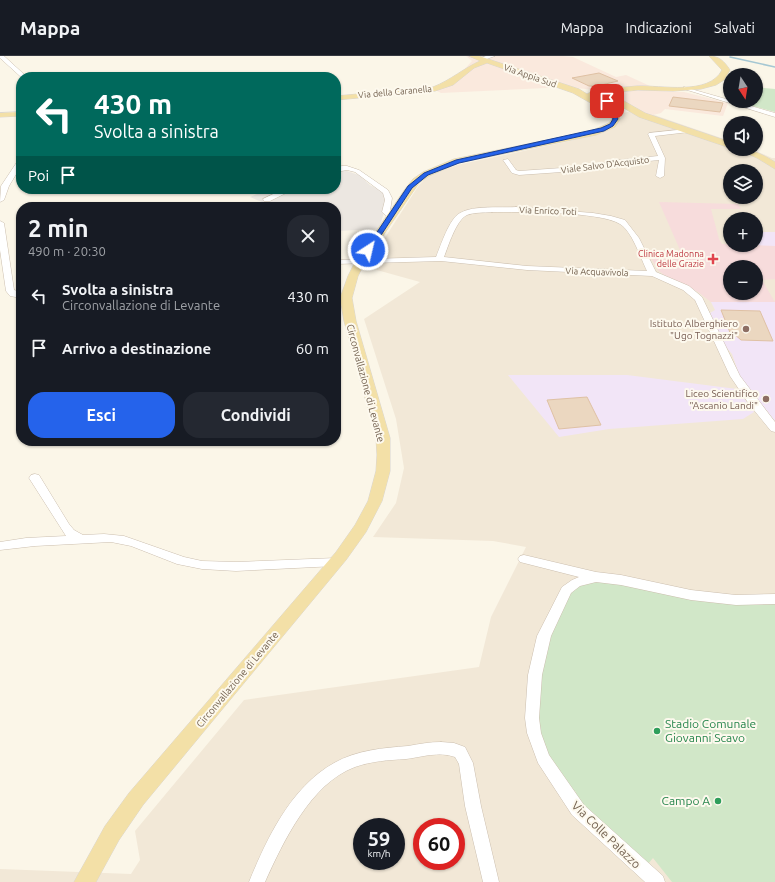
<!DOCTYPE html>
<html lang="it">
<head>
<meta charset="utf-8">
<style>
  body { margin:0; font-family:Ubuntu,sans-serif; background:#242831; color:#f1f3f6; height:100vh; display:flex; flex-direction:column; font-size:15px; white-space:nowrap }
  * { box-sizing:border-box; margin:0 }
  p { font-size:13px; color:#9ea1a6 }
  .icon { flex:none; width:22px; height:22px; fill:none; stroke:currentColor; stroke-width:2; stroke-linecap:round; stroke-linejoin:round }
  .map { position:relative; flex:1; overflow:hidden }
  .sheet { position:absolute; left:16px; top:146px; width:325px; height:244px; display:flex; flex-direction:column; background:#171b24; border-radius:16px; box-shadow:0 1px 3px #0004 }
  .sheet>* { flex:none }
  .banner { position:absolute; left:16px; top:16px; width:325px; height:122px; border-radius:16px; box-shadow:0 1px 3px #0004; background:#00695c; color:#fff; overflow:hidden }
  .needle { width:26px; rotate:168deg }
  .tools { position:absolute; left:723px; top:12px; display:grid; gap:8px }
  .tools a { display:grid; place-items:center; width:40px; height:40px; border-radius:50%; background:#171b24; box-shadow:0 1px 3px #0004; font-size:20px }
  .speed { position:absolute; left:353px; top:762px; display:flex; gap:8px; font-size:20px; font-weight:700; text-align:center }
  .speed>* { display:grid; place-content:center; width:52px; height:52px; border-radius:50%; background:#171b24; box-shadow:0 1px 3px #0004; line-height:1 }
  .speed small { font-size:10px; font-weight:400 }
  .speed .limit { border:6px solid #d22; background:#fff; color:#111 }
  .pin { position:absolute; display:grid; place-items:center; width:34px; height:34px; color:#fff; margin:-17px; border-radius:8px; box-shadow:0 2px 6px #0006 }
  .me { position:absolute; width:44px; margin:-22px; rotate:35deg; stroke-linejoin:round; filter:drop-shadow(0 0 3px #0008) }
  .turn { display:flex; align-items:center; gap:14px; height:84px; padding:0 12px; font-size:18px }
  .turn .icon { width:52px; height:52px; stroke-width:2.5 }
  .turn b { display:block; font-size:28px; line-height:34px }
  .then { display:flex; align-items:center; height:38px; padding:0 12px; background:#0003; gap:8px; font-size:15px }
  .round { display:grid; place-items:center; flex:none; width:42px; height:42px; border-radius:16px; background:#242831 }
  .headline { display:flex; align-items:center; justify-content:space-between; height:68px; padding:0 12px }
  h1 { font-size:24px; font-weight:700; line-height:30px }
  .button { display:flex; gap:8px; margin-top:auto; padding:8px 12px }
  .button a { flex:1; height:46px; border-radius:16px; background:#2563eb; color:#fff; font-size:16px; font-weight:700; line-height:46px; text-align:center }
  .button a+a { background:#242831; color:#f1f3f6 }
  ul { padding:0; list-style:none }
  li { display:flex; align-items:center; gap:12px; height:52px; padding:0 12px }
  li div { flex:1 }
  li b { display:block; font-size:15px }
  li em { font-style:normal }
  header { display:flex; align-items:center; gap:24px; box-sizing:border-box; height:56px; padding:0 20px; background:#171b24; border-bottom:1px solid #363941 }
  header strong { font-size:19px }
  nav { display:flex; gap:22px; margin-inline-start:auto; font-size:14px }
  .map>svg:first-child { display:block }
</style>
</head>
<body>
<header>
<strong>Mappa</strong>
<nav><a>Mappa</a><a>Indicazioni</a><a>Salvati</a></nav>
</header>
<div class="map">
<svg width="775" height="826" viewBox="0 0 775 826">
  <rect width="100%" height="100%" fill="#fbf6e8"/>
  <path fill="#f2e8d7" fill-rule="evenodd" d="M637,53L730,85V93H752L772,102H775V826H0V813L131,818L140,804L135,775L244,644L479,611L491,561L526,491L493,485L373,481L396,447L404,412L396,363L364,263L420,226L366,211L419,129L428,120L457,109L570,85L605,75L616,69L620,63L621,58ZM730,115H756V141H730ZM730,163H756V189H730ZM730,211H756V237H730ZM362,771H396V805H362ZM422,771H456V805H422Z"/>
  <path fill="#fae9dd" d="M466,0H563L573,1L616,21L626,19L650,30L631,31L603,35L568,31L441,37L431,32L442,29L461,17L472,5Z
    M640,34L684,36L728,47L723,60L665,53L661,57L653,59L646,58L634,50L619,44L615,39L622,36Z"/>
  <path fill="#ece7e1" d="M338,112L359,119L370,129L384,136L388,143L379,173L336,175V151H254L262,146L250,141L269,133H336V113Z"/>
  <path fill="#f2e5f7" d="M756,176H775V190H759L756,184Z
    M711,246H775V365L740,321L732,298L725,290L710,257L715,254Z
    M508,319H627L737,333L754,356L743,363L609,373L559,381Z"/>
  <path fill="#f7dcdc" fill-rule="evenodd" d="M659,146L738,148L741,153H711L719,183L722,188L775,190V223L762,224L775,246H711L698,236L664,219L658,214L647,195L680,194ZM730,211H756V237H730Z"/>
  <path fill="#d1e7c8" d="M756,31L775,33V56L733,45H756Z
    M598,526H622L713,547H775V826H672L653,802L648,808L582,750L574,740L576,736C573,734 569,732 566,729C560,721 546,699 542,690C526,655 548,563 573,535C579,528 590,527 598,526Z"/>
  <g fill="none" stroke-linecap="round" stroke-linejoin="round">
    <path stroke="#a5c7d3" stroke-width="1.5" d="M730,1L775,11"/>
  </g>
  <path fill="#ebd7c0" stroke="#dfc1a4" d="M599,17L618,25L597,30H589L572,22Z
    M673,41L723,47L720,56L669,50Z
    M721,254L760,255L773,285L741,284L734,278L731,279Z
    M587,341L601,369L559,373L547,344Z"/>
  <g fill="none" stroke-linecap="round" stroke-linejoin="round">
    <defs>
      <path id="minor" d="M0,0H4L27,21H21L0,2Z
        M486,0H495L481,5L478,3Z
        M684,31L775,57V61L684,33Z
        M687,73L690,75L689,76L655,80L665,102L664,120L660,122L656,120L659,104L619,108L590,114L519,119L512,117L503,104L508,103L516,114L519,115L590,110L619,104L658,100L648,78L649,77Z
        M21,102V110L9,130L4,144L0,146L1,130L19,103Z
        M342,110H347L359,114L388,134L392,142L390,155L395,158V162H389L382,156L385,144L383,137L355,116L347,114L336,116V112Z
        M284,133H294L270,145H264L263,143Z
        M516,151L593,157L611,160L625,164L639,182L656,216L689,230L702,241L740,320L775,366V376L771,375L749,348L730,320L695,244L683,234L652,220L527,214L441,205L336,208V204L436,201C441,189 449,163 460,157C473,149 501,152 516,151ZM492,156C518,156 599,155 620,168C632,175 641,203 647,215L527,210L444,201C448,191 456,164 467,159C474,156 484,157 492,156Z
        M0,165L4,167L14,234L21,236V242L10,240L6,235L0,194Z
        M35,418L39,419L69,468L74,474L83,479L104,478L124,480L184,501L202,505L236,506L336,502L340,503L342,506L340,509L336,510L236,515L202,513L177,508L131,490L111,486L35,490L0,494V486L26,482L66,480L29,422L31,419Z
        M524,499L596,516L621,519L691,534L736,539L775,538V548L736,549L691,544L621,529L596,526L580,530L571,537L551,580L542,619L539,662L541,677L549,699L584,749L663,820L665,826H645L572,759L538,707L527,677L525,662L528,619L537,580L562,531L572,524L579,521L520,506L518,503L520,500Z
        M441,686L454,687L465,691L473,707L481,750L499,826H483L465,750L459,708L455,701C439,695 422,701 406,703C389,704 372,705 355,711C311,727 283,786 265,826H249C267,782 291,731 334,707C357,694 383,692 408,690C419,688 430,686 441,686Z"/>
      <path id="major" d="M469,0H479L579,33L587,38L591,36C606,34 621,31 637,30C661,29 709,40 722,14L709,0C719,0 724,5 730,14L724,24L716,29L701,33L673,35L638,34L610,37L645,57L730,86V92L639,61L612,45L604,47L617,55L620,63L615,71L596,79L459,107L429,120L419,127L365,206L358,220L352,242L356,265L390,382V415L382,445L366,476L346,504L143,749L119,784L96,826H74L105,770L129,737L336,496L355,469L368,445L376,415L377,399L376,382L344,265L340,242L348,220L355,206L405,133L413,123L423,116L454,103L591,75L609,67L612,63L610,58L573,37L487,7L474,12L453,29L435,35L336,44V40L433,31C451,24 464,12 480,5ZM594,40L607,42L596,43L593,41Z
        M21,56V60L0,61V57Z
        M737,93C752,93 762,98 775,106V113L757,102Z"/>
    </defs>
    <use href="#minor" stroke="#ccbfaf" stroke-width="1"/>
    <use href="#major" stroke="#dad6d1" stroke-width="1"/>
    <use href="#minor" fill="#fff" fill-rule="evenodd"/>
    <use href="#major" fill="#f3e0a7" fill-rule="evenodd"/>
  </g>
  <path fill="#2563eb" stroke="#184099" d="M607,44L610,45C610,52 616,56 618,63L613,70L604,75L459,107L428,119L412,132L370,196L365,194L408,130L424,117L456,104L601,72L610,68L613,63C611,56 605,53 605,45Z"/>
  <path fill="#e0444e" stroke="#fdf9ee" stroke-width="1.5" d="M711 197h4v4h4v4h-4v4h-4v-4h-4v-4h4z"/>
  <g fill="#8d6e63" stroke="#fdf9ee" stroke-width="1.5">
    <circle cx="746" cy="273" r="4"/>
    <circle cx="766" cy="343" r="4"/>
  </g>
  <g fill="#2e9e5b" stroke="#fdf9ee" stroke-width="1.5">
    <circle cx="657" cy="675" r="4"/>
    <circle cx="718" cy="745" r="4"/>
  </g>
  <g text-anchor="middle" stroke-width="4" stroke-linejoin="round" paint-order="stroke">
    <g font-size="9" fill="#72604e" stroke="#fdf9ee">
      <text transform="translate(530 20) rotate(19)" y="3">Via Appia Sud</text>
      <text transform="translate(395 36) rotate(-5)" y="3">Via della Caranella</text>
      <text transform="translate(605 109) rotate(-7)" y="3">Viale Salvo D'Acquisto</text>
      <text transform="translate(548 155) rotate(2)" y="3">Via Enrico Toti</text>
      <text transform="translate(597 216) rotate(2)" y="3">Via Acquavivola</text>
    </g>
    <g font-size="9" fill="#be3a42" stroke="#fdf9ee" text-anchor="end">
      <text x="704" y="201">Clinica Madonna<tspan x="704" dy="10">delle Grazie</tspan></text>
    </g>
    <g font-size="10" fill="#785e54" stroke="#fdf9ee" text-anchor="end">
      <text x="738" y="271">Istituto Alberghiero<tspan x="738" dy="12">"Ugo Tognazzi"</tspan></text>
      <text x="758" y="341">Liceo Scientifico<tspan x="758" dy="12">"Ascanio Landi"</tspan></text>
    </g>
    <g font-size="10" fill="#72604e" stroke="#fdf9ee">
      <text transform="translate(366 327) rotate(75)" y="4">Circonvallazione di Levante</text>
      <text transform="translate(237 623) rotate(-50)" y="4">Circonvallazione di Levante</text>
    </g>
    <g font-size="12" fill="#27864d" stroke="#fdf9ee" text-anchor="start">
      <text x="665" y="672">Stadio Comunale<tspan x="665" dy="14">Giovanni Scavo</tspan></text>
      <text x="710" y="749" text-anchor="end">Campo A</text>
    </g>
    <g font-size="12" fill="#72604e" stroke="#fdf9ee">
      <text transform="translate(606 779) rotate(44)" y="4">Via Colle Palazzo</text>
    </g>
  </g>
</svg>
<div class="tools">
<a><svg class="needle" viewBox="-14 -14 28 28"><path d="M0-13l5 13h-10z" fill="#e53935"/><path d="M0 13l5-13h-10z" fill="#9ea1a6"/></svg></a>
<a><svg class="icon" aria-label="sound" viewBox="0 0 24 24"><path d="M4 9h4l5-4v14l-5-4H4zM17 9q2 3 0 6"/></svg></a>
<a><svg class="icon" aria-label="layers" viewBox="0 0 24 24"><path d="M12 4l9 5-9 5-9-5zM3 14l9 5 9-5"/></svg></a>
<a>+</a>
<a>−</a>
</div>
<div class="speed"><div>59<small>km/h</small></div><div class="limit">60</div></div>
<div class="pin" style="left:607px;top:45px;background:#d93025"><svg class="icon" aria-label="arrive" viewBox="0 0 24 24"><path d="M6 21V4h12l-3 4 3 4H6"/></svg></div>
<svg class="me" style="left:368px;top:194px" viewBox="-20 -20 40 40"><circle r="17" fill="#2563eb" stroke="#fff" stroke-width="3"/><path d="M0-11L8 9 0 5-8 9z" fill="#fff"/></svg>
<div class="banner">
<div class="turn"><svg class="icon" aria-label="left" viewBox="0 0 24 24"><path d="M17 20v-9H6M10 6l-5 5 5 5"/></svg><div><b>430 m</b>Svolta a sinistra</div></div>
<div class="then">Poi<svg class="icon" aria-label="arrive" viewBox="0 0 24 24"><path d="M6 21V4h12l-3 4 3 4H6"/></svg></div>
</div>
<section class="sheet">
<div class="headline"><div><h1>2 min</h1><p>490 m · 20:30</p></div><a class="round"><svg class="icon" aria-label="close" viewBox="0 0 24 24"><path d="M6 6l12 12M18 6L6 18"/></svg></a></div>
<ul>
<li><svg class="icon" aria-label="left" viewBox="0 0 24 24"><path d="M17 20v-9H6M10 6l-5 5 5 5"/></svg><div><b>Svolta a sinistra</b><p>Circonvallazione di Levante</p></div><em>430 m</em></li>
<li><svg class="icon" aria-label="arrive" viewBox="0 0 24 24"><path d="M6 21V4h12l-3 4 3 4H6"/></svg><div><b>Arrivo a destinazione</b></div><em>60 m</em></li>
</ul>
<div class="button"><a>Esci</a><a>Condividi</a></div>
</section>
</div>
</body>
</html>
